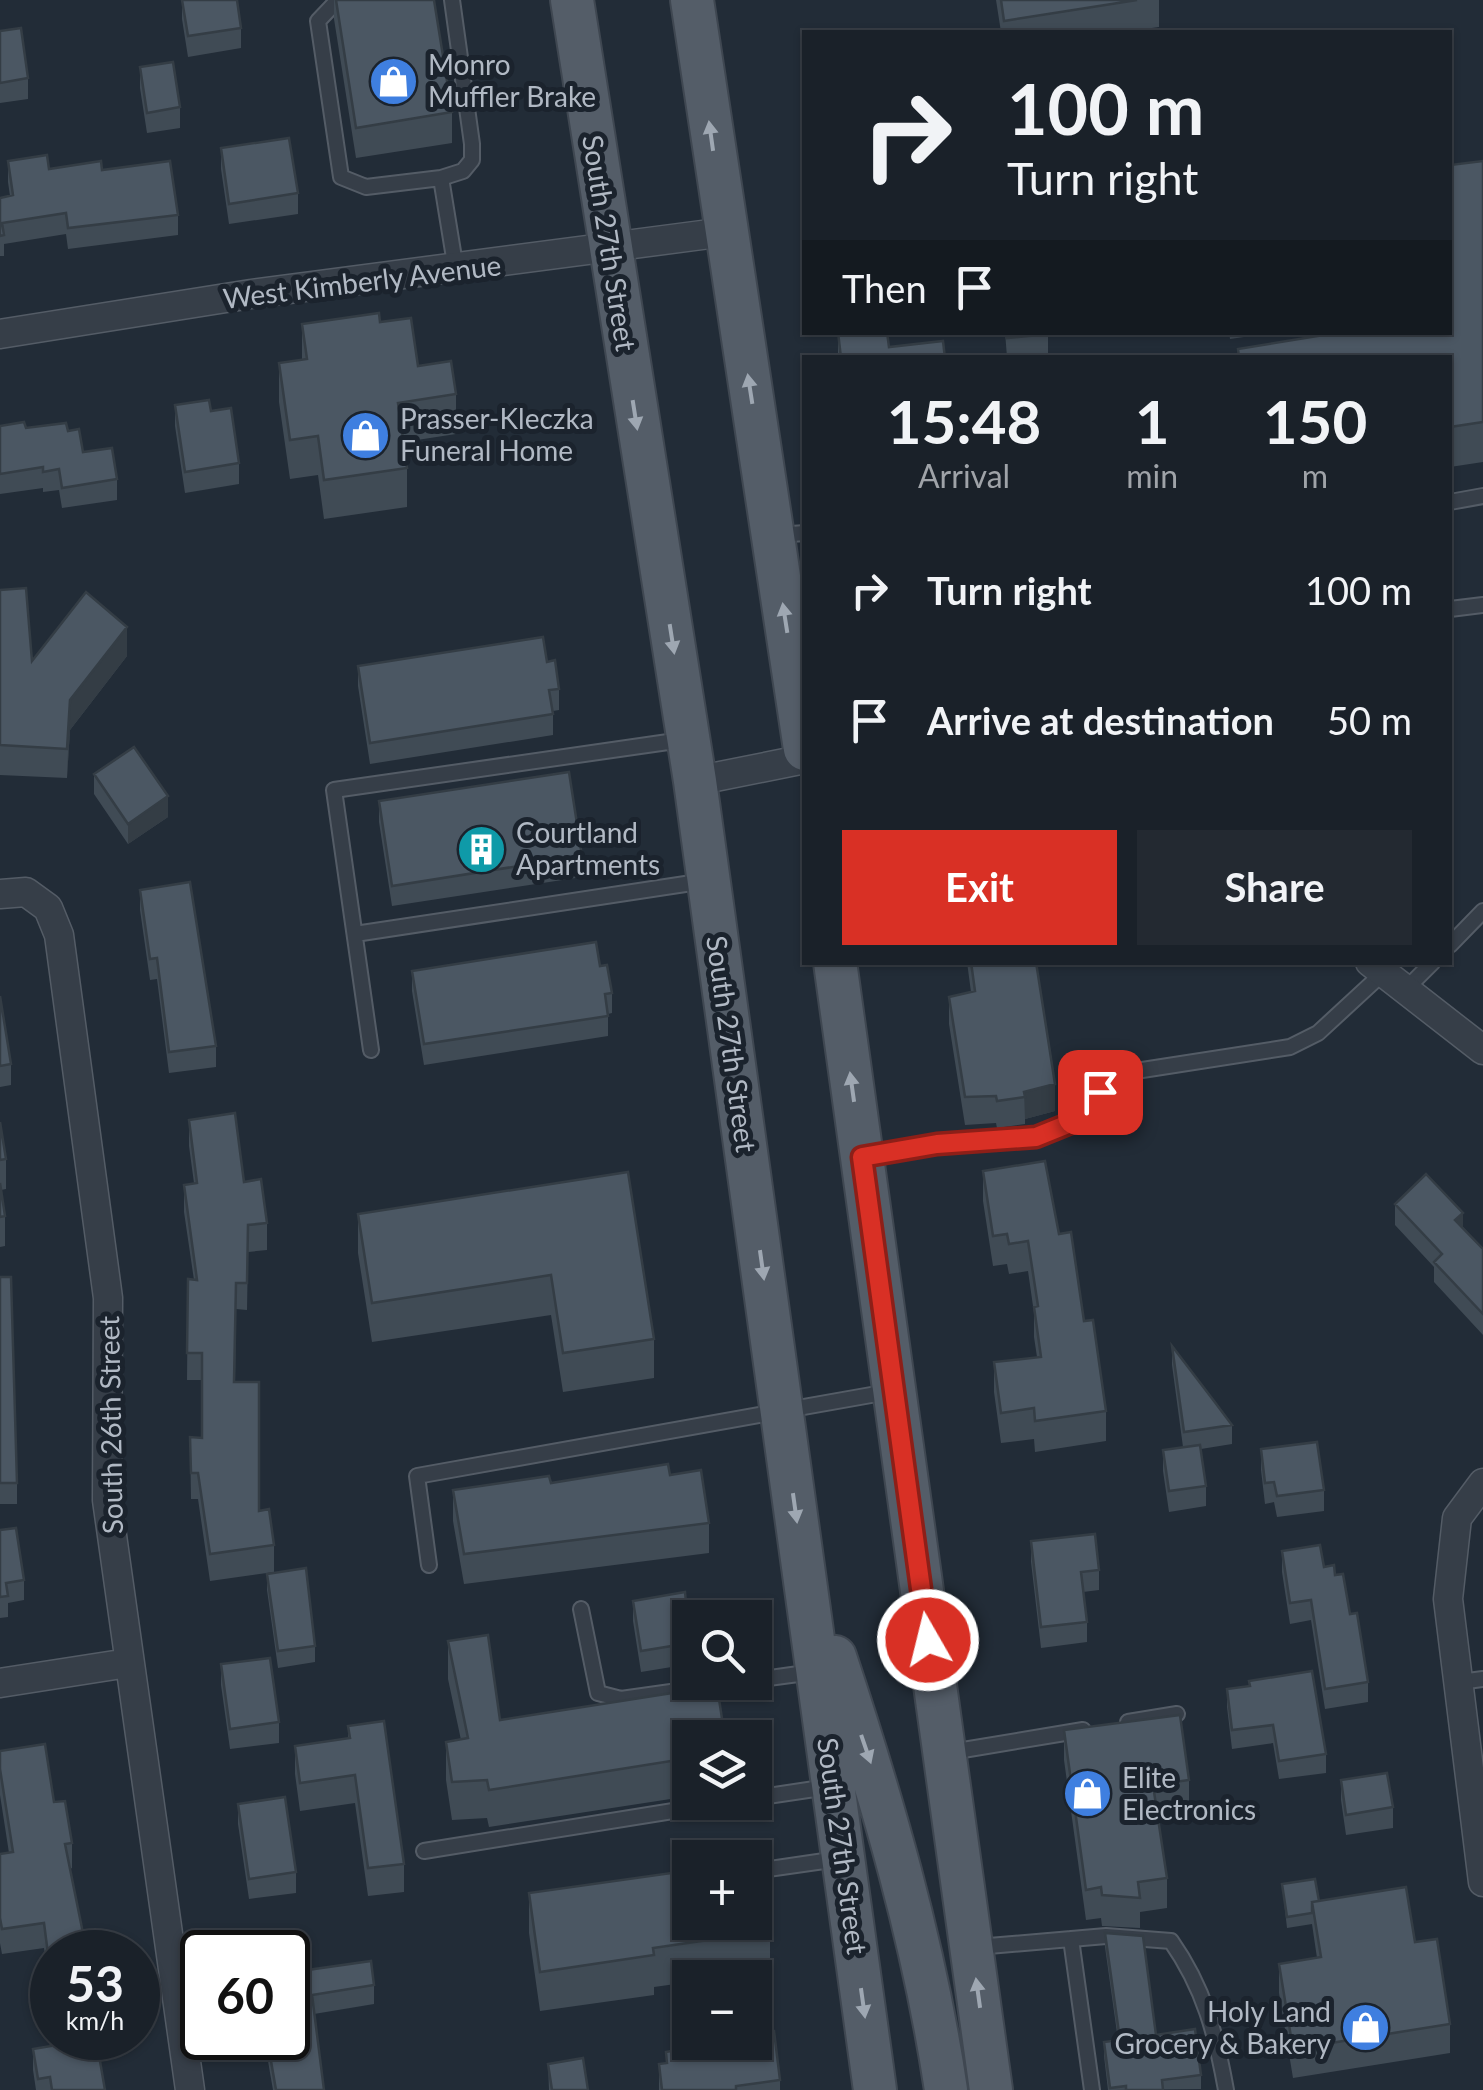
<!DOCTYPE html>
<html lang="en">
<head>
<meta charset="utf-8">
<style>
  body { margin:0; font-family:Lato,sans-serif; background:#232931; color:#f1f3f6; height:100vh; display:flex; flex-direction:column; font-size:38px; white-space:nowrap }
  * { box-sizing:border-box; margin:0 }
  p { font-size:32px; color:#9fa3a8 }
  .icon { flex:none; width:55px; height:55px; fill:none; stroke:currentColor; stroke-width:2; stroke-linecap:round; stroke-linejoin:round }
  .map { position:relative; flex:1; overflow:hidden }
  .drawer { position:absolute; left:802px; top:355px; width:650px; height:610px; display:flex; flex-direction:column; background:#1a2129; border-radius:0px; box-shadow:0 2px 8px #0004,0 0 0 2px #383e46 }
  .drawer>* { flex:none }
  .top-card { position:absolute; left:802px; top:30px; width:650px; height:305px; border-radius:0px; box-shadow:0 2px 8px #0004,0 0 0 2px #383e46; background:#1a2129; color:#f1f3f6; overflow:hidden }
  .fabs { position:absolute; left:672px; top:1600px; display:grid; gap:20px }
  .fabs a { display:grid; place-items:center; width:100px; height:100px; border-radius:0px; background:#1a2129; box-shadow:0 2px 8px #0004,0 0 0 2px #383e46; font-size:50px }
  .speed { position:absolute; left:30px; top:1930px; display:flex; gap:20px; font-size:50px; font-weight:700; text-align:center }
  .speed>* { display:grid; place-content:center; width:130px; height:130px; border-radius:50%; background:#1a2129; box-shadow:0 2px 8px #0004,0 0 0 2px #383e46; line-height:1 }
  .speed small { font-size:25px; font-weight:400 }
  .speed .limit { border:5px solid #111; border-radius:15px; background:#fff; color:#111 }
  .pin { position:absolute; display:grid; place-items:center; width:85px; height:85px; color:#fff; margin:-42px; border-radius:20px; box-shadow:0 5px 15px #0006 }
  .me { position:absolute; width:110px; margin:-55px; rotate:352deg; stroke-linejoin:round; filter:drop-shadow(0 0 8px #0008) }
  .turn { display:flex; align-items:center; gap:35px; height:210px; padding:0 40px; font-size:45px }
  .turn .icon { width:130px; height:130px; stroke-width:2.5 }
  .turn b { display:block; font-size:70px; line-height:85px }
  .then { display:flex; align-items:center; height:95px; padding:0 40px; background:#0003; gap:20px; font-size:38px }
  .eta { display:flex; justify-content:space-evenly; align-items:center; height:170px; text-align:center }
  .eta b { font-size:60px; font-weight:700; line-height:70px }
  .button { display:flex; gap:20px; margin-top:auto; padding:20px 40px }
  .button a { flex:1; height:115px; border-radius:0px; background:#d93025; color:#fff; font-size:40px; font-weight:700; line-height:115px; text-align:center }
  .button a+a { background:#232931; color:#f1f3f6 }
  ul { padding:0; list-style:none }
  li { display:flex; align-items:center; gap:30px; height:130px; padding:0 40px }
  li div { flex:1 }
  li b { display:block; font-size:38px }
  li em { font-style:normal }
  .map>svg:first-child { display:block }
</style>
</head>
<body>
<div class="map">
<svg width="1483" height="2090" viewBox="0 0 1483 2090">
  <rect width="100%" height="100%" fill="#222c37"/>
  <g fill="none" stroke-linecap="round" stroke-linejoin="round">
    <defs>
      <path id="lane" d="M338,0L318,21L341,177L366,187L441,178
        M452,0L472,144V160L463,171L441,178L456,270
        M1450,502L1483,496
        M778,535L805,533
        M1450,609L1483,605
        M355,934L705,881
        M1450,945L1483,911
        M1405,990L1433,962
        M371,1050L334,790L682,740
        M868,1156L937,1145L1036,1137L1078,1119L1100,1092L1123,1073L1290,1047L1318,1033L1383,973
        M429,1565L417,1476L888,1392
        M581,1609L598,1693L621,1699L742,1682
        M755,1680L813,1672
        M1460,1682L1483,1679
        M1128,1722L1177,1714
        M951,1752L1083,1730
        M755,1798L828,1787
        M424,1851L729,1802
        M755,1871L838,1859
        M1071,1939L1092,2090
        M977,1947L1106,1936L1171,1941C1204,1988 1216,2034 1226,2090"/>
      <path id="street" d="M0,334L251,294L725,232
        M695,781L805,759
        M0,894L26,892L48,908L59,935L108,1298L107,1500L190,2090
        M1370,962L1483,1050
        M1483,1483L1457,1518L1448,1599L1483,1882
        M0,1683L128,1663"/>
      <path id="primary" d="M572,0L695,781L875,2090
        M692,0L805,749
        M835,962L991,2090
        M835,1657C882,1799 924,1942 946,2090"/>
    </defs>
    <use href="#lane" stroke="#545c66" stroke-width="18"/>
    <use href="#street" stroke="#545c66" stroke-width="31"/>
    <use href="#primary" stroke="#3f4751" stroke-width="46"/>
    <use href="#lane" stroke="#363e48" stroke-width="14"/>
    <use href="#street" stroke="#363e48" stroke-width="28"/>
    <use href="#primary" stroke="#545d68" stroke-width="42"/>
  </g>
  <path fill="#404b55" d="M182,0L241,28V48L188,57L182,19Z
    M334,0H434L452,112V143L356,158L334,19Z
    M996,0H1159V27L1123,32H1001Z
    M0,31L28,78V99L0,103Z
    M140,67L180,107V128L147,133L140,88Z
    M221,148L298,193V214L229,224L221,169Z
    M8,161L49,169L102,170L178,215V235L68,249L66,234L4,244V256H0V198L10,196L8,182Z
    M1483,161V462L1450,467V358H1238V349L1450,332Z
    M380,322L418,366L456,394V434L404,442L407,468V507L324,519L318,475L290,479L279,402V363L302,360V324Z
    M838,332H887L889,347L945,358H838Z
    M1005,332H1048V353L1007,357Z
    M1229,332H1278L1230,339Z
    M175,405L211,411L239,463V484L185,493L175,426Z
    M0,426L68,431L83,452L117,479V500L62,508L59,490L43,492V488L0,494Z
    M0,590L32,661L127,656L70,730L67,778L0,775Z
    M547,662L559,689V710L553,711V735L370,764L358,686V666Z
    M94,774L168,817L128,844L94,794Z
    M379,801L582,856V877L392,906L379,822Z
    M140,890L216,1046V1067L169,1073L157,979L150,980L140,910Z
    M967,962H1048V965L1037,967L1055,1111L1025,1119V1124L997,1128L996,1123L965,1125L949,1024V997L971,992Z
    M600,966L612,993V1013L608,1014V1036L424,1065L412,991V971Z
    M0,996L11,1064V1085L0,1087Z
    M189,1120L244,1182L267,1223V1250L248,1252L247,1310L236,1309L235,1382L259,1511L274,1545V1572L210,1581L198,1499H191L190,1437L202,1438V1380H187L188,1279L194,1280L184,1212V1185L194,1183L189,1146Z
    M0,1122L6,1159V1189L1,1190L5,1216V1246L0,1247Z
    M983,1171L1059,1234L1084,1321L1106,1411V1441L1035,1452L1034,1439L1001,1443L994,1392V1362L1037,1357L1034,1337V1313L1028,1271L1009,1274L1007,1264L993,1266L983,1201Z
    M628,1172L654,1339V1378L563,1392L551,1315L372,1342L358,1253V1214Z
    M1395,1204L1463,1227L1483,1249V1335L1434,1282V1267L1395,1225Z
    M0,1277L17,1483V1504H0Z
    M1172,1346L1232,1425V1444L1201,1449L1206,1486V1506L1169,1512L1163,1471V1450L1183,1447L1172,1365Z
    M1261,1449L1324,1490V1511L1277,1517L1274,1502L1265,1504L1261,1470Z
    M670,1475L709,1523V1553L464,1584L453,1521V1490Z
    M0,1530L24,1580V1600L8,1603V1617L0,1618Z
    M1031,1541L1099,1570V1590L1083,1592L1087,1622V1642L1041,1648L1031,1562Z
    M1282,1551L1324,1567L1335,1575L1350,1614L1368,1682V1702L1325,1709L1311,1620L1290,1624L1282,1572Z
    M267,1574L315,1646V1662L278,1668L267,1590Z
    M633,1601L690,1643V1664L641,1672L633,1621Z
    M448,1641L500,1720L690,1738V1796L489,1827L487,1818L452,1820L446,1780V1742L461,1740L448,1679Z
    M221,1664L279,1722V1743L230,1749L221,1685Z
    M1249,1686L1326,1754V1773L1279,1779L1273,1743L1232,1749L1227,1707V1689Z
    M348,1726L404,1864V1892L368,1896L355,1803L300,1811L295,1774V1746L348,1738Z
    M1064,1730L1189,1780V1810L1157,1815L1167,1878V1908L1140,1912V1928L1102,1926L1101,1918L1086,1920L1064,1760Z
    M0,1751L54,1802L72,1843V1868L70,1869L86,1952H52V1979L48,1980L44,1948L2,1954L0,1943V1854L9,1853L0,1795Z
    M1341,1780L1393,1807V1828L1346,1835L1341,1800Z
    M238,1804L296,1872V1893L249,1899L238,1824Z
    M678,1863L770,1931V1971L721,1978H690V1982L654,1987V1995L540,2011L529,1933V1893L678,1873Z
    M1282,1884L1415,1942L1450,2024V2053L1293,2078L1279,1993V1964L1317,1958L1312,1924L1287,1928Z
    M1105,1933L1156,2035L1201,2075V2089L1108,2090L1104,2056V2042L1118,2040L1105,1947Z
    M288,1935L293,1972L371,1961L374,1985V2004L314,2014L324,2090H273L264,2038H288V1952H251V1941Z
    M33,2049L105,2090H36L33,2070Z
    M666,2052L780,2080V2090H659V2064L666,2063Z
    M548,2064L588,2090H549Z"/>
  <path fill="#343d45" d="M127,627V656L70,730L67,778L70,700Z
    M168,796V817L128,844V824Z
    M1055,1084V1111L1025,1119L1024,1092Z
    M1463,1213V1234L1455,1220Z"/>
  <path fill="#4b5763" stroke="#343d45" stroke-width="2.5" d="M182,0H237L241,28L188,36Z
    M336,0H434L452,112L356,128Z
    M1001,0H1137L1004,21Z
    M21,28L28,78L0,83V31Z
    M173,62L180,107L147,113L140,67Z
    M289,138L298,193L229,204L221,148Z
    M47,155L49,169L101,161L102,170L170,161L178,215L68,228L66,213L2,223L4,235L0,236V198L13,195L8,161Z
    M1483,161V422L1450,427V358H1239L1238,349L1342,332H1450V165Z
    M379,313L380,322L411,318L418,366L451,361L456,394L398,403L407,468L324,480L318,436L290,440L279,363L307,359L302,324Z
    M838,332H887L889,347L943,341L945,358H841Z
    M1007,332H1048V334L1007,338Z
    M209,400L211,411L231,408L239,463L185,472L175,405Z
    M24,422L26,428L66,423L68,431L79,429L83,452L112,448L117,479L62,488L59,469L43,472V467L0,474V426Z
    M26,588L32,661L86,592L127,627L70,700L67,749L0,745V590Z
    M543,637L547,662L555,660L559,689L549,690L553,714L370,743L358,666Z
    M134,747L168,796L128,824L94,774Z
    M569,772L582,856L392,886L379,801Z
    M190,882L216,1046L169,1052L157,958L150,959L140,890Z
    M596,942L600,966L607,965L612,993L605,994L608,1016L424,1044L412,971Z
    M971,962H1036L1055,1084L1024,1092L1025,1097L997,1101L996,1096L965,1097L949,997L975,991Z
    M0,996L11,1064L0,1066Z
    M235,1113L244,1182L261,1179L267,1223L248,1225L247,1283H236L234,1382H259V1511L269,1509L274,1545L210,1554L198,1473H191L190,1437L202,1438V1353H187L188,1279L197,1280L184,1185L197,1183L189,1120Z
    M0,1122L6,1159L0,1160Z
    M1045,1161L1059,1234L1071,1232L1084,1321L1093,1320L1106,1411L1035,1421L1034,1408L1001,1413L994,1362L1041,1357L1034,1307L1038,1306L1028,1241L1009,1244L1007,1234L993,1236L983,1171Z
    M628,1172L654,1339L563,1353L551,1275L372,1303L358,1214Z
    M1426,1174L1463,1213L1455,1220L1483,1249V1314L1434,1262L1442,1254L1395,1204Z
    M0,1183L5,1216L0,1217Z
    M0,1277H11L17,1483H0Z
    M1172,1346L1214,1401L1232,1425L1184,1432Z
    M1317,1442L1324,1490L1277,1496L1274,1482L1265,1483L1261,1449Z
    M1200,1445L1206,1486L1169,1491L1163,1450Z
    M668,1464L670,1475L701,1470L709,1523L464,1554L453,1490L549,1476L551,1483Z
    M16,1528L24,1580L6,1583L8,1596L0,1597V1530Z
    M1095,1534L1099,1570L1081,1572L1087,1622L1041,1627L1031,1541Z
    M1320,1545L1324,1567L1334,1565L1335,1575L1343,1574L1350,1614L1357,1613L1368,1682L1325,1689L1311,1600L1290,1603L1282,1551Z
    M306,1568L315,1646L278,1651L267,1574Z
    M685,1592L690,1643L641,1651L633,1601Z
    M488,1635L500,1720L717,1686L725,1738H690V1758L489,1790L487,1780L452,1782L446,1742L468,1738L448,1641Z
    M270,1658L279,1722L230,1729L221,1664Z
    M1312,1671L1326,1754L1279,1761L1273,1725L1232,1730L1227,1689L1250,1686L1249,1681Z
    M1180,1715L1189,1780L1153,1785L1167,1878L1138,1882L1140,1898L1102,1895L1101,1887L1086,1890L1064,1730Z
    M384,1721L404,1864L368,1868L355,1775L300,1783L295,1746L350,1738L348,1726Z
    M45,1744L54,1802L65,1801L72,1843L65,1844L86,1948L48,1954L44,1923L2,1929L0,1918V1854L13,1852L0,1769V1751Z
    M1387,1773L1393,1807L1346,1815L1341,1780Z
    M285,1797L296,1872L249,1879L238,1804Z
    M758,1851L770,1931L653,1948L654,1955L540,1972L529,1893L679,1872L678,1863L690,1861V1922H755V1858H715Z
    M1315,1879L1319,1901L1312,1902V1913L1287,1917L1282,1884Z
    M1406,1887L1415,1942L1437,1939L1450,2024L1293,2049L1279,1964L1321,1957L1312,1902Z
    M1105,1933L1143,1936L1156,2035L1195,2029L1201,2075L1162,2080L1163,2090H1126V2086L1110,2088L1104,2042L1120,2040Z
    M288,1935L293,1972L371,1961L374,1985L312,1995L324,2090H276L267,2038H288V1952H253L251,1941Z
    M774,2031L780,2080L736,2086V2090H662L659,2064L667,2063L666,2052L676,2050L675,2044L690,2042H755V2033Z
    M59,2038H96L105,2090H52L50,2077L38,2079L33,2049L51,2046L50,2039Z
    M583,2058L588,2090H552L548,2064Z"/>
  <defs><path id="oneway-solid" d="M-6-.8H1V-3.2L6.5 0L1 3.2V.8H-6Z" transform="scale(2.5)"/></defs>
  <g fill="#9ea7b2">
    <use href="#oneway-solid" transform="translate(711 136) rotate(-98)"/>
    <use href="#oneway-solid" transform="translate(750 389) rotate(-99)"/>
    <use href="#oneway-solid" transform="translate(635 415) rotate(81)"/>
    <use href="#oneway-solid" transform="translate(785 618) rotate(-99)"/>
    <use href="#oneway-solid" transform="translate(672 639) rotate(81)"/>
    <use href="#oneway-solid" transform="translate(852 1087) rotate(-98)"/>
    <use href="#oneway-solid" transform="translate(762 1265) rotate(82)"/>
    <use href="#oneway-solid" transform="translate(795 1508) rotate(82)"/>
    <use href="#oneway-solid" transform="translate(866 1749) rotate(71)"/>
    <use href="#oneway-solid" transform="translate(978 1993) rotate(-98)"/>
    <use href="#oneway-solid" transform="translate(863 2003) rotate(82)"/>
  </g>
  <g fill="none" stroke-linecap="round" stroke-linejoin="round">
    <defs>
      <path id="route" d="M928,1640L862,1157L937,1144L1036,1137L1078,1120L1100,1092"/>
    </defs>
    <use href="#route" stroke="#8d1f18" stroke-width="25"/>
    <use href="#route" stroke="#d93025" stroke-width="18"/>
  </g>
  <defs>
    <symbol id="shop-disc" viewBox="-11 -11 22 22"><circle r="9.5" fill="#3f7fe0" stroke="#1b232d"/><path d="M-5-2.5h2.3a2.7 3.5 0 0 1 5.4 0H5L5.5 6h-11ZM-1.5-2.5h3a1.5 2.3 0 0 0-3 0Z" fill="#fff"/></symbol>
    <symbol id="building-disc" viewBox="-11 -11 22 22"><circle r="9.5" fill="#0f9aa8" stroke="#1b232d"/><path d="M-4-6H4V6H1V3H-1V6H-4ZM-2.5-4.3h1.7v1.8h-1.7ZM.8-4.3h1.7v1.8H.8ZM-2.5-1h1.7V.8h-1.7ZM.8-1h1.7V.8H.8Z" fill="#fff"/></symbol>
  </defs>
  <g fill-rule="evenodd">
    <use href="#shop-disc" x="366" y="54" width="55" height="55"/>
    <use href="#shop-disc" x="338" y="408" width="55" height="55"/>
    <use href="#building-disc" x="454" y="822" width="55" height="55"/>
    <use href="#shop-disc" x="1060" y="1766" width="55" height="55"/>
    <use href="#shop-disc" x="1338" y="2000" width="55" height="55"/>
  </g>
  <g text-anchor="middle" stroke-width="10" stroke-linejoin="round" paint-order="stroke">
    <g font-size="28" fill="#b1b9c4" stroke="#1b232d" text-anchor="start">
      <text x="428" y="75">Monro<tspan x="428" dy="32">Muffler Brake</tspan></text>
      <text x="400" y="429">Prasser-Kleczka<tspan x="400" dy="32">Funeral Home</tspan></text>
      <text x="516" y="843">Courtland<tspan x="516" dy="32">Apartments</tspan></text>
      <text x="1122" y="1788">Elite<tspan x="1122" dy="32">Electronics</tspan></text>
      <text x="1331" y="2022" text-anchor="end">Holy Land<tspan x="1331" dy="32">Grocery &amp; Bakery</tspan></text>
    </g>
    <g font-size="28" fill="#b1b9c4" stroke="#1b232d">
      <text transform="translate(609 243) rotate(81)" y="10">South 27th Street</text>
      <text transform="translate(362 282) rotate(-7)" y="10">West Kimberly Avenue</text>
      <text transform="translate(731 1044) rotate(82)" y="10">South 27th Street</text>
      <text transform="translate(111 1425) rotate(-91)" y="10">South 26th Street</text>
      <text transform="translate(842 1846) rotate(82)" y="10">South 27th Street</text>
    </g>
  </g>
</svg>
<div class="fabs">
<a><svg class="icon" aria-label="search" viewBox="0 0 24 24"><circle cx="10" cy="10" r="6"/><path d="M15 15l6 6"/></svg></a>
<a><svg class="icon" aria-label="layers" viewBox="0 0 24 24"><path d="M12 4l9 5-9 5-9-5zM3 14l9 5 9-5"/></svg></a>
<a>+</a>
<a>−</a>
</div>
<div class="speed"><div>53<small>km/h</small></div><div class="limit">60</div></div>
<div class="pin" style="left:1100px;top:1092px;background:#d93025"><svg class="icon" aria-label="arrive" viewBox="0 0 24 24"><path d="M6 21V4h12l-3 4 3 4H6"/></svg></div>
<svg class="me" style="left:928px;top:1640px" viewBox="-20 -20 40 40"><circle r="17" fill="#d93025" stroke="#fff" stroke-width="3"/><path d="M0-11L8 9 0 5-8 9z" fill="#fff"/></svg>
<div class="top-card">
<div class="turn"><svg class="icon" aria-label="right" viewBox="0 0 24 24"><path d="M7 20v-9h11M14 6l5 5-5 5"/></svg><div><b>100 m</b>Turn right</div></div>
<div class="then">Then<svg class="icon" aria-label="arrive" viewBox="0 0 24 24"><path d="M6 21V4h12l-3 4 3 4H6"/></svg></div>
</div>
<section class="drawer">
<div class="eta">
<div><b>15:48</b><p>Arrival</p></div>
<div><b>1</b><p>min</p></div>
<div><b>150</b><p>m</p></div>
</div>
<ul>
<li><svg class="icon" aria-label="right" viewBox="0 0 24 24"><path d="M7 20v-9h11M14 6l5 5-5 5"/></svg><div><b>Turn right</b></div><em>100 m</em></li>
<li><svg class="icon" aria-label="arrive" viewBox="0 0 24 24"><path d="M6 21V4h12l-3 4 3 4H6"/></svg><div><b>Arrive at destination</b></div><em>50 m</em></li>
</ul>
<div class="button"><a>Exit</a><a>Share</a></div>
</section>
</div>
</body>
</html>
